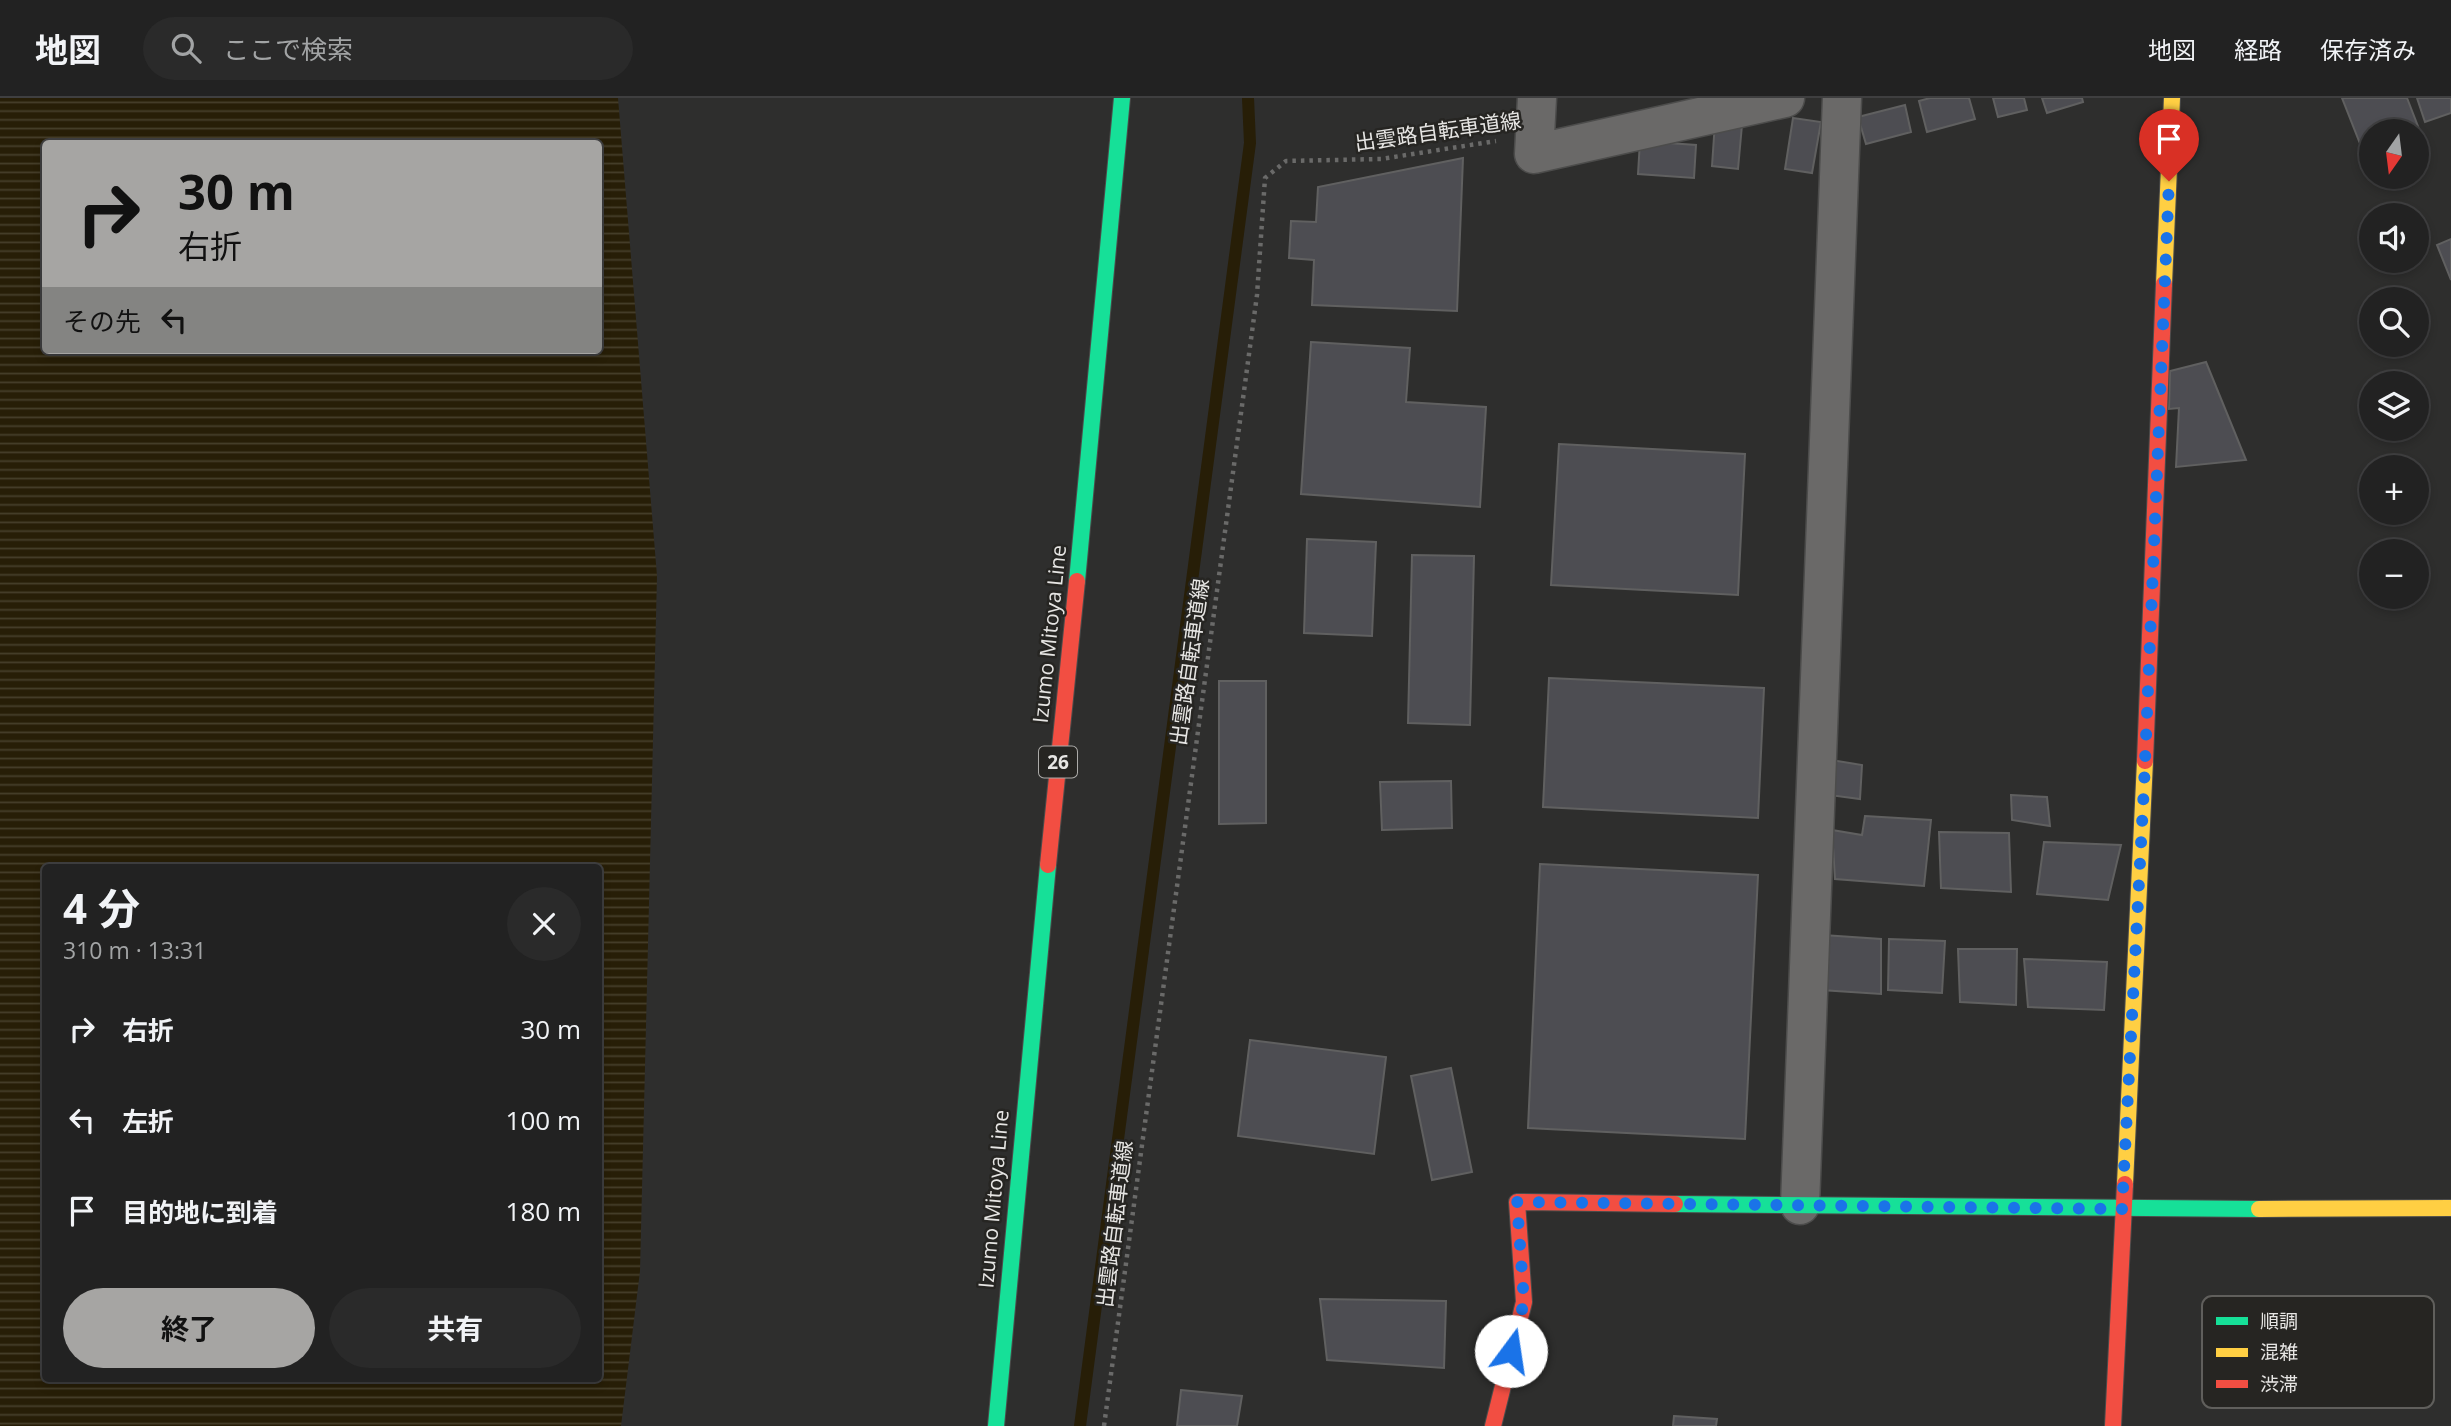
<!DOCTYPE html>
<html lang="ja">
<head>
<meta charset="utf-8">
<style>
  body { margin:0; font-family:"Open Sans","Noto Sans JP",sans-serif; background:#2a2a2a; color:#f1f3f6; height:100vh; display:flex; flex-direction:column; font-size:26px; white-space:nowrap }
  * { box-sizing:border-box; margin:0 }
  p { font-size:23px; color:#a2a4a5 }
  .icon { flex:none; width:38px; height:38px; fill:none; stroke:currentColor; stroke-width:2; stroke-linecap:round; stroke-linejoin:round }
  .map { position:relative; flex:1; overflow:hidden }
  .details { position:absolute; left:42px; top:766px; width:560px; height:518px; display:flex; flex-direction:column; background:#222; border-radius:7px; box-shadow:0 4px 10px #0003,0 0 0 2px #3f3f40 }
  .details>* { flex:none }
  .guide { position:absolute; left:42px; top:42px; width:560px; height:214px; border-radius:7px; box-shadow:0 4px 10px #0003,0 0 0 2px #3f3f40; background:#a6a5a3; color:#111; overflow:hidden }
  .needle { width:46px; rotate:194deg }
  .fabs { position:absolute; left:2359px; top:21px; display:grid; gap:14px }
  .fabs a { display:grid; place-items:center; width:70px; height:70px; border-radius:50%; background:#222; box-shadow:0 4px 10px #0003,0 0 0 2px #3f3f40; font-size:35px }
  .pin { position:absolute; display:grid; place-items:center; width:60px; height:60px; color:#fff; margin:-72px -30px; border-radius:50% 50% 50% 0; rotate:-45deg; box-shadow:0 0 7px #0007 }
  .pin .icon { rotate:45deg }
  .me { position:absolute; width:77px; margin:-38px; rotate:14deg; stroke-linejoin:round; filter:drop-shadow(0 0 5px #0008) }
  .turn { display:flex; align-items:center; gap:24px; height:147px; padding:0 21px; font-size:32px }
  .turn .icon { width:91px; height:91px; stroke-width:2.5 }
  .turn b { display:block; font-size:49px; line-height:60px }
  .then { display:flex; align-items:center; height:66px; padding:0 21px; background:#0003; gap:14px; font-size:26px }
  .round { display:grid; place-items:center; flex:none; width:74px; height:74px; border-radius:37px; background:#2a2a2a }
  .overview { display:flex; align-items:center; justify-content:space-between; height:119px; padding:0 21px }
  h1 { font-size:42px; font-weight:700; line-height:52px }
  .button { display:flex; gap:14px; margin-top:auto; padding:14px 21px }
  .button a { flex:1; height:80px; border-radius:42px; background:#a6a5a3; color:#111; font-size:28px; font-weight:700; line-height:80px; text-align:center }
  .button a+a { background:#2a2a2a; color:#f1f3f6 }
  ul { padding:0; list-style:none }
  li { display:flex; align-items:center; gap:21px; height:91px; padding:0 21px }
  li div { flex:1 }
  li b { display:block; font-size:26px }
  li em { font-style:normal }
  header { display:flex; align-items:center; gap:42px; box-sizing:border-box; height:98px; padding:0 35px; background:#222; border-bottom:2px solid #3f3f40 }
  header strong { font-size:33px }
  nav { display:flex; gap:38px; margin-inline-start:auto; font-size:24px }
  .search { width:490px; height:63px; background:#2a2a2a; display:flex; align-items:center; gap:18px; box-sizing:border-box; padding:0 24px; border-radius:38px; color:#a2a4a5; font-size:26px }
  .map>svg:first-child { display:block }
</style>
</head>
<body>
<header>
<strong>地図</strong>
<div class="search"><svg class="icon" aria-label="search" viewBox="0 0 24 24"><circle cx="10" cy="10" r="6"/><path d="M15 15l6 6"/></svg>ここで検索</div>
<nav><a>地図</a><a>経路</a><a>保存済み</a></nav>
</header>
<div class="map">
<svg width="2451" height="1328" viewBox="0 0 2451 1328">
  <defs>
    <pattern id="water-rules" width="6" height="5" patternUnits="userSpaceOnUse" patternTransform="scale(1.75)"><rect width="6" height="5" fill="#271e07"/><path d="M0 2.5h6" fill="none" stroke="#463f2b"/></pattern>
  </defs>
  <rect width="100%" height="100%" fill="#2e2e2d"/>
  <path fill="url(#water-rules)" fill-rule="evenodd" d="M0,0H618L657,478L640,1173L621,1328H0ZM46,46H598V252H46ZM598,770V1281H46V770Z"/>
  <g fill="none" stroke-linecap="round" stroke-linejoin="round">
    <path stroke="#271e07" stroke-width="12" d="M1080,1328L1250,45L1248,0"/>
  </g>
  <path fill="#4d4d52" stroke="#606060" stroke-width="2" d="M1930,0H1969L1975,21L1927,34L1919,3Z
    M1993,0H2024L2027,12L1998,19Z
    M2042,0H2082L2083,4L2047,15Z
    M2342,0H2407L2426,49L2417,53V33H2371L2370,71Z
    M2417,0H2451V15L2425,24Z
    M1905,7L1911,34L1866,46L1858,19Z
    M1793,20L1821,24L1812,75L1785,71Z
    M1715,24L1742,27L1738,71L1712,68Z
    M1640,43L1696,47L1694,80L1638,76Z
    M1463,60L1457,213L1312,207L1314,162L1289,160L1291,123L1316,124L1318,89Z
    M2451,141V182L2437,147Z
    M1311,244L1410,250L1406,304L1486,309L1480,409L1301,396Z
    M2206,264L2246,362L2176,369L2179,310L2169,311L2170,273Z
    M1559,346L1745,356L1738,497L1551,487Z
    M1307,441L1376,444L1372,538L1304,535Z
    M1412,457L1474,458L1470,627L1408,625Z
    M1549,580L1764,590L1758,720L1543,709Z
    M1219,583H1266V725L1219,726Z
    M1831,662L1862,667L1860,701L1829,697Z
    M1451,683L1452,730L1382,732L1380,684Z
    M2011,697L2047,699L2050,728L2012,722Z
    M1865,718L1931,722L1924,788L1835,781L1832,732L1862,737Z
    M1939,734L2009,735L2011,794L1941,790Z
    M2044,744L2121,747L2108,802L2037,796Z
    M1540,766L1758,777L1745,1041L1528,1030Z
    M1823,837L1881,841V896L1821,892Z
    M1889,841L1945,843L1942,895L1888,892Z
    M1958,851H2017L2016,907L1960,904Z
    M2024,861L2107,864L2104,912L2028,909Z
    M1250,942L1386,959L1374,1056L1238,1038Z
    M1451,970L1472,1074L1432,1082L1411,978Z
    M1320,1201L1446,1203L1444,1270L1327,1262Z
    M1181,1292L1242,1298L1237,1328H1177Z
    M1674,1318L1717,1321L1716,1328H1673Z"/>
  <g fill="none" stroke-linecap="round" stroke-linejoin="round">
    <defs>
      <path id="street" d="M1537,0L1534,56L1785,0
        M1800,1107L1842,0"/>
      <path id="fast" d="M1077,483L1122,0
        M1675,1106L2259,1111
        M996,1328L1048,767"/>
      <path id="slow" d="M2164,186L2172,0
        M2125,1086L2145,663
        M2259,1111L2451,1110"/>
      <path id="jam" d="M2145,663L2164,186
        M1048,767L1077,483
        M1493,1328L1524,1204L1517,1104L1675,1106
        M2113,1328L2125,1086"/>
    </defs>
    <use href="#street" stroke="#4c4c4b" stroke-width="41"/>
    <use href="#fast" stroke="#4c4c4b" stroke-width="18"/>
    <use href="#slow" stroke="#4c4c4b" stroke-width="18"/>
    <use href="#jam" stroke="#4c4c4b" stroke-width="18"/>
    <path stroke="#6a6a69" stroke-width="4.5" stroke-dasharray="3.5 5" stroke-linecap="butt" d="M1104,1328L1257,197L1265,80L1286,63L1381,61L1496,43"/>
    <use href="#street" stroke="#6a6968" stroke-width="38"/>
    <use href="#fast" stroke="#16e098" stroke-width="16"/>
    <use href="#slow" stroke="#ffcf43" stroke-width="16"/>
    <use href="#jam" stroke="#f24e42" stroke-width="16"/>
  </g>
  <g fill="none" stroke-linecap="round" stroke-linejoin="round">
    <path stroke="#1a73e8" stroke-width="12" stroke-dasharray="0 21.6" d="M1511,1253L1524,1204L1517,1104L2122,1111L2144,688L2169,83"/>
  </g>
  <g text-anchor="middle" stroke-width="5" stroke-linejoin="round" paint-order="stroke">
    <rect fill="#262522" stroke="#acaba9" stroke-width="2" x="1039" y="648.5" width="38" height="31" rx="5"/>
    <g font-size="19" font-weight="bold" fill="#e6e5e3">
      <text x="1058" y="671">26</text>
    </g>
    <g font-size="21" fill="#e6e5e3" stroke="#262522">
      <text transform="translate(1438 34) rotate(-8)" y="7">出雲路自転車道線</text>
      <text transform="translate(1050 536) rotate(-84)" y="7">Izumo Mitoya Line</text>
      <text transform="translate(1190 564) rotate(-82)" y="7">出雲路自転車道線</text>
      <text transform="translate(994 1101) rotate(-85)" y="7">Izumo Mitoya Line</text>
      <text transform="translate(1115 1126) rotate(-83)" y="7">出雲路自転車道線</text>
    </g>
  </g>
  <rect x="2202" y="1198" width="232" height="112" rx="10" fill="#262522" stroke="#605f5c" stroke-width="2"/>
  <rect x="2216" y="1219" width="32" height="8" fill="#16e098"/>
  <rect x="2216" y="1250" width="32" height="9" fill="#ffcf43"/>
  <rect x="2216" y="1282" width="32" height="8" fill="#f24e42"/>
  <g font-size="19" fill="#e6e5e3">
    <text x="2260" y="1230">順調</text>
    <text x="2260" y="1261">混雑</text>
    <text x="2260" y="1293">渋滞</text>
  </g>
</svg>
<div class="fabs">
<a><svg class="needle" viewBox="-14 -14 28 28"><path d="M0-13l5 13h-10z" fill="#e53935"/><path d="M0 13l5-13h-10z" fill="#a2a4a5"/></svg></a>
<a><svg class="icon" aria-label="sound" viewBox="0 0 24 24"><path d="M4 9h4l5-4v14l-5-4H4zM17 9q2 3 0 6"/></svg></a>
<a><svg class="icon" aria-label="search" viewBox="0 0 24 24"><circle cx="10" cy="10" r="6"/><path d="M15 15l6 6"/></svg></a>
<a><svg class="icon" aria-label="layers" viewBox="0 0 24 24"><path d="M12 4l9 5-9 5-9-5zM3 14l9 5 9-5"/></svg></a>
<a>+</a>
<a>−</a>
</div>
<div class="pin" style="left:2169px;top:83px;background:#d93025"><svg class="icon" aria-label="arrive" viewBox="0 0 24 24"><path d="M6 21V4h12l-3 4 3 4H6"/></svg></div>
<svg class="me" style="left:1511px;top:1253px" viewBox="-20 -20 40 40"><circle r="19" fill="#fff"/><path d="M0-13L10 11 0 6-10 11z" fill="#1a73e8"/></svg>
<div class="guide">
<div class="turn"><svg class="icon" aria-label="right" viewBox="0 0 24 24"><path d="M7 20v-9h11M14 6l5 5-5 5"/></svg><div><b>30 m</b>右折</div></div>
<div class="then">その先<svg class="icon" aria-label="left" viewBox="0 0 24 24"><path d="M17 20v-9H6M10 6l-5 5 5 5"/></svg></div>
</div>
<section class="details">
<div class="overview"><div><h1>4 分</h1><p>310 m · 13:31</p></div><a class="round"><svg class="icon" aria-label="close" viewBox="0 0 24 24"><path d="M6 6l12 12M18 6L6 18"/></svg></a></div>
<ul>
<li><svg class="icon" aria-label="right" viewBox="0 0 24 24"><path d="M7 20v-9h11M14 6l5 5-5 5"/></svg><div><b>右折</b></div><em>30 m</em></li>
<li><svg class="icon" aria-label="left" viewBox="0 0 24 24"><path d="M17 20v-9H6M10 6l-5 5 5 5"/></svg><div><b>左折</b></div><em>100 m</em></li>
<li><svg class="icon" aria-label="arrive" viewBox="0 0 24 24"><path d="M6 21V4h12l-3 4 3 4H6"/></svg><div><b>目的地に到着</b></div><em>180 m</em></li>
</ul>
<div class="button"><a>終了</a><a>共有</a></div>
</section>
</div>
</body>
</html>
